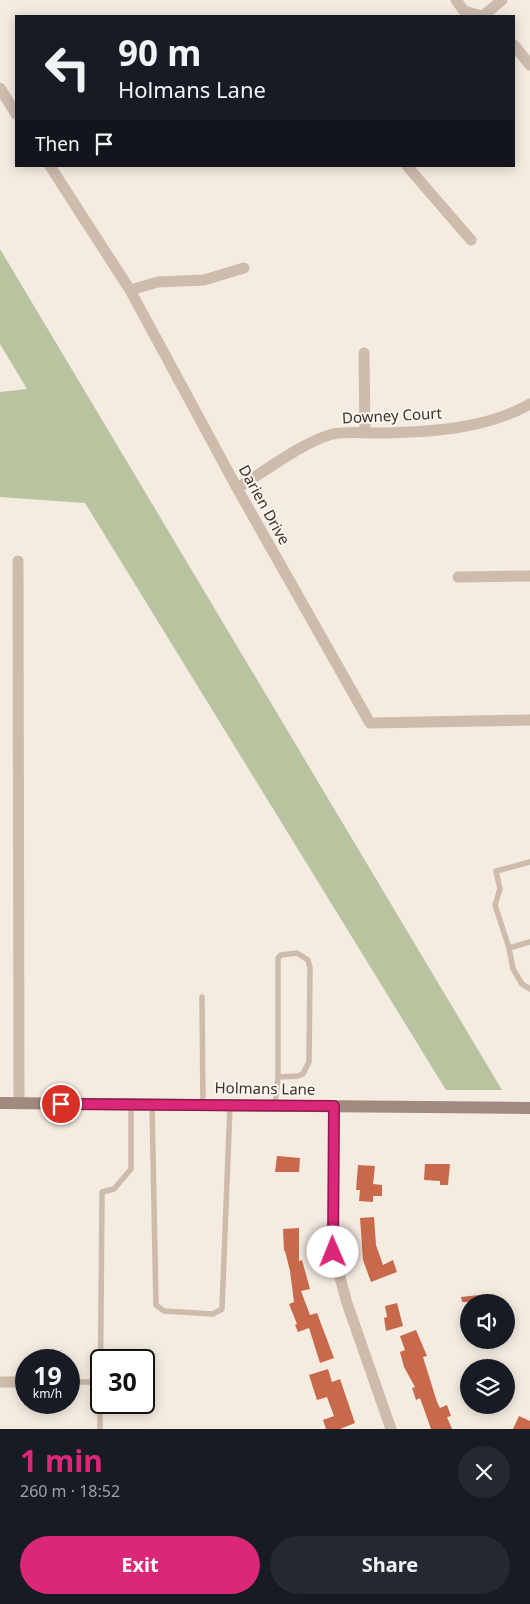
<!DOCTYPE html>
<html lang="en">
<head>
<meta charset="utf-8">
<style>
  body { margin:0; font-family:"Noto Sans",sans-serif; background:#242831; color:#f1f3f6; height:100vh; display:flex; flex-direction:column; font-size:19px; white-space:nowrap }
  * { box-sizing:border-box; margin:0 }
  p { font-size:16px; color:#9ea1a6 }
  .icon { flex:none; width:28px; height:28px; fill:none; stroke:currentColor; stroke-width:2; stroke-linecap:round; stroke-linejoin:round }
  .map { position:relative; height:1429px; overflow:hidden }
  .drawer { display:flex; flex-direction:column; background:#171b24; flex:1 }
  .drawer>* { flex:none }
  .hud { position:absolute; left:15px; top:15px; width:500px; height:152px; border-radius:0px; box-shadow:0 2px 12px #0003; background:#171b24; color:#f1f3f6; overflow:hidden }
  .tools { position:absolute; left:460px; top:1294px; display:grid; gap:10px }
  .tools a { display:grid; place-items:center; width:55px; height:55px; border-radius:50%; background:#171b24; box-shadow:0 2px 12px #0003; font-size:25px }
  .speed { position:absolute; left:15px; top:1349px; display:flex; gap:10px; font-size:25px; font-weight:700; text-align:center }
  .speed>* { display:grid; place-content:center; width:65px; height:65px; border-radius:50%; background:#171b24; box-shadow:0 2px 12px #0003; line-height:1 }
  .speed small { font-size:12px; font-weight:400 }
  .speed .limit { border:2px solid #111; border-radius:8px; background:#fff; color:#111 }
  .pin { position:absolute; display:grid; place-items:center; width:42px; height:42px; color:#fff; margin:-21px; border:2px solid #fff; border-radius:50%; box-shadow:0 1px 5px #0007 }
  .me { position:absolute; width:55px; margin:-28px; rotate:359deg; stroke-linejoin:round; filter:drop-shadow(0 0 4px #0008) }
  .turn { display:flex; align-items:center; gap:18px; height:105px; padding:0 20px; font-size:22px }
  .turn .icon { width:65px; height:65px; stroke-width:2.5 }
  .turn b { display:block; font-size:35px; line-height:42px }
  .then { display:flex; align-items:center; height:48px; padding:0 20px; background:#0003; gap:10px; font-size:19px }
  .round { display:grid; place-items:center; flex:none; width:52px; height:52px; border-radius:26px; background:#242831 }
  .overview { display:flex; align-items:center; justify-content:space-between; height:85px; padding:0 20px }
  h1 { font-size:30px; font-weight:700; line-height:38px; color:#db2777 }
  .button { display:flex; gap:10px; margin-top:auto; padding:10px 20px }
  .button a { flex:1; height:58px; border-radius:30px; background:#db2777; color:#fff; font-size:20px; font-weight:700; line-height:58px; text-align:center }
  .button a+a { background:#242831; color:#f1f3f6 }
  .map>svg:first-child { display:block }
</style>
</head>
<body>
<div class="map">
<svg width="530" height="1429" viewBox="0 0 530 1429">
  <rect width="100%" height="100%" fill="#f4ebe1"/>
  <path fill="#b8c4a0" d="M0,249L502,1090H446L85,503L0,497V392L27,389L0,344Z"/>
  <path fill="#c8694b" d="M277,1156L300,1158L299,1172H275Z
    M425,1164H450L448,1185H440V1181L424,1180Z
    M358,1165L375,1166L373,1184L382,1185V1196H373V1202L359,1201L360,1190H356Z
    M374,1217L376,1245L383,1265L393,1260L397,1272L371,1282L363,1260L360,1218Z
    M299,1228V1261L302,1260L310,1289L301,1291L310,1315L317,1313L334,1358L320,1363L309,1328L298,1332L295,1325L297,1324L289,1304L294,1302L290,1271L285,1251H284L283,1229Z
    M488,1294V1302H462L461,1297Z
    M397,1303L403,1326L386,1331L384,1318L387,1317L385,1306Z
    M416,1330L427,1356L423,1357L437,1402L440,1408L447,1405L451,1416L447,1417L452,1429H431L420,1398L416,1400L412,1388L415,1387L404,1367L400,1352L405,1350L400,1336Z
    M328,1369L332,1382L340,1379L355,1423L340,1429H326L323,1420L334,1416L327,1397L317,1400L309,1375Z
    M519,1416L530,1421V1429H513Z"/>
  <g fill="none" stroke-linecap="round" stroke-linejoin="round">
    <path stroke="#cdbbac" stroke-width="5.5" d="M530,862L496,871L500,889L495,905L509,948L513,969L522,984L530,989
      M509,948L530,942
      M202,997L203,1105
      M152,1104L156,1305L164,1311L213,1314L222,1309L230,1105
      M275,1106L278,1077V958L281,955L297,953L308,960L310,968L309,1062L303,1074L298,1076L278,1077
      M69,1382H100
      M100,1429L102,1192L114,1189L131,1169V1104"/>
    <path stroke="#cdbbac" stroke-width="11" d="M456,0L464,11L481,16
      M483,16L502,0
      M514,45L530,65
      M0,88L16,114
      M50,166L130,290L237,488L370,723L530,720
      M407,166L471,240
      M130,290L158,282L204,280L244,268
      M364,353L365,433
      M237,488C263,473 304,441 333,434C347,431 367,433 382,433C431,432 486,429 530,404
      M18,561L19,1103
      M458,577L530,576
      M334,1106L333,1252L347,1303L391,1429
      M0,1382H26"/>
    <path stroke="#a18a7d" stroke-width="12" d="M0,1103L530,1108"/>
  </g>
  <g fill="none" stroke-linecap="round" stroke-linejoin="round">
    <defs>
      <path id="route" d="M61,1104L334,1106L333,1252"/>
    </defs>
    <use href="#route" stroke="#8e194d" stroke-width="12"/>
    <use href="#route" stroke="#db2777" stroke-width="9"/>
  </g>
  <g text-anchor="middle" stroke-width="4" stroke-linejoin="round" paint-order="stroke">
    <g font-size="15" fill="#3b302b" stroke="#fbf5ee">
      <text transform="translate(392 416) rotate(-3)" y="5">Downey Court</text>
      <text transform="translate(264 505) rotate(61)" y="5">Darien Drive</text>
      <text transform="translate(265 1089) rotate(1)" y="5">Holmans Lane</text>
    </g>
  </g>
</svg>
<div class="tools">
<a><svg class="icon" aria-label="sound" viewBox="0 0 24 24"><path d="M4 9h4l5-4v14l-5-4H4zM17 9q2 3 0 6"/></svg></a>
<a><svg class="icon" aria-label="layers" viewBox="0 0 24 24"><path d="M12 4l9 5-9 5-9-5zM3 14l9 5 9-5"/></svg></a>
</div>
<div class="speed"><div>19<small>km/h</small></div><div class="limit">30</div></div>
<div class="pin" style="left:61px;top:1104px;background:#d93025"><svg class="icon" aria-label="arrive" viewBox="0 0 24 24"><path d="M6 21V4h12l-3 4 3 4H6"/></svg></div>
<svg class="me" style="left:333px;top:1252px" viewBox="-20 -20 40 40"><circle r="19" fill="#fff"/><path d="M0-13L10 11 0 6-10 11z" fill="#db2777"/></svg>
<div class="hud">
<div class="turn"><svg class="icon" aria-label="left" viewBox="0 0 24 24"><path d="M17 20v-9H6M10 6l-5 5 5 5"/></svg><div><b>90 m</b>Holmans Lane</div></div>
<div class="then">Then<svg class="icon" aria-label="arrive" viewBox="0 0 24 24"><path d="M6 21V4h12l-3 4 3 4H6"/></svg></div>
</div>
</div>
<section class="drawer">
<div class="overview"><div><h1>1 min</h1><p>260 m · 18:52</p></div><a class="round"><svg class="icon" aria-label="close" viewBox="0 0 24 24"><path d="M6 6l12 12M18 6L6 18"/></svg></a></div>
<div class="button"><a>Exit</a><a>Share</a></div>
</section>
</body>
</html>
